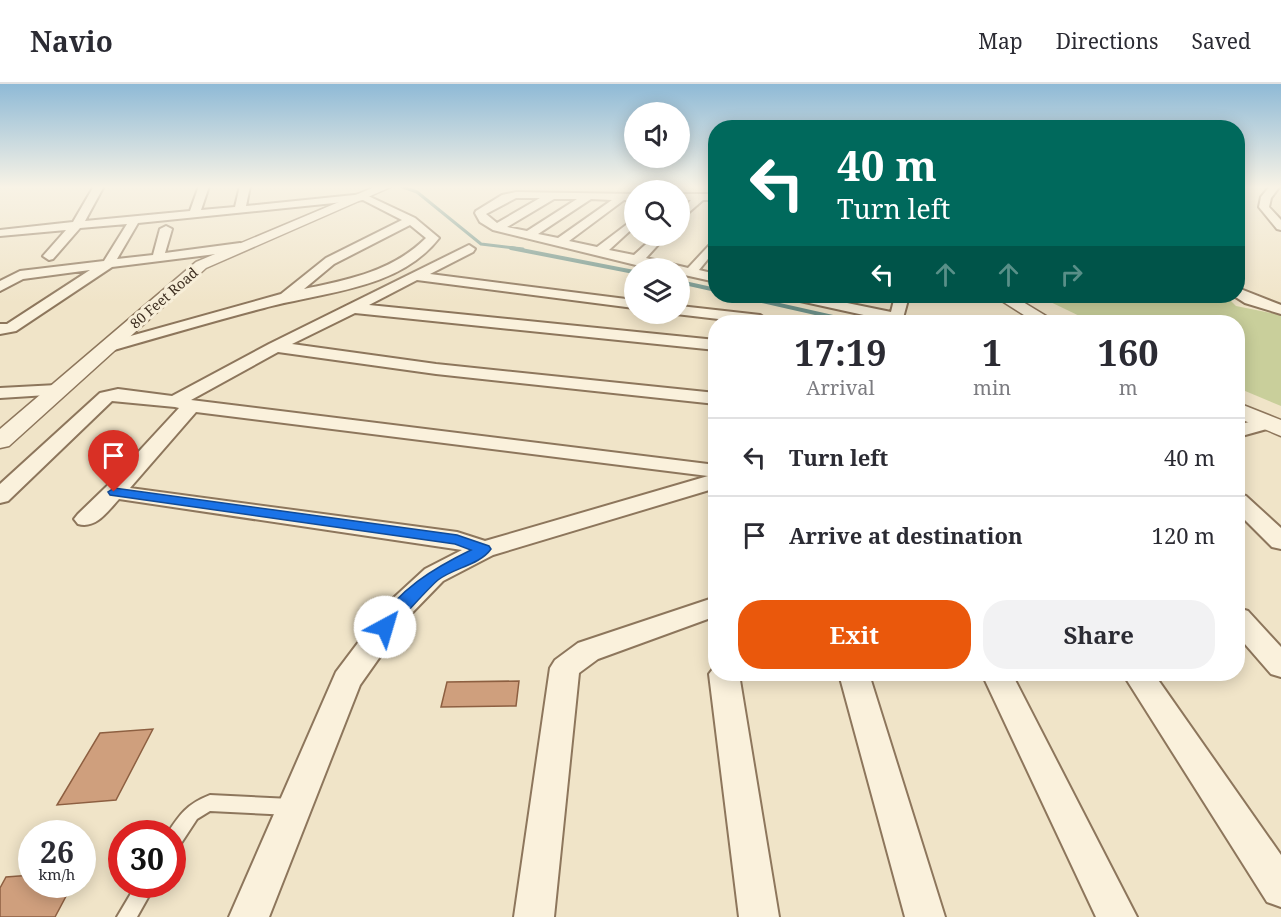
<!DOCTYPE html>
<html lang="en">
<head>
<meta charset="utf-8">
<style>
  body { margin:0; font-family:"Noto Serif",serif; background:#f2f2f3; color:#2b2b33; height:100vh; display:flex; flex-direction:column; font-size:22px; white-space:nowrap }
  * { box-sizing:border-box; margin:0 }
  p { font-size:20px; color:#7c7c81 }
  .icon { flex:none; width:33px; height:33px; fill:none; stroke:currentColor; stroke-width:2; stroke-linecap:round; stroke-linejoin:round }
  .map { position:relative; flex:1; overflow:hidden }
  .side { position:absolute; left:708px; top:231px; width:537px; height:366px; display:flex; flex-direction:column; background:#fff; border-radius:24px; box-shadow:0 3px 15px #0003 }
  .side>* { flex:none }
  .banner { position:absolute; left:708px; top:36px; width:537px; height:183px; border-radius:24px; box-shadow:0 3px 15px #0003; background:#00695c; color:#fff; overflow:hidden }
  .fabs { position:absolute; left:624px; top:18px; display:grid; gap:12px }
  .fabs a { display:grid; place-items:center; width:66px; height:66px; border-radius:50%; background:#fff; box-shadow:0 3px 15px #0003; font-size:30px }
  .speed { position:absolute; left:18px; top:736px; display:flex; gap:12px; font-size:30px; font-weight:700; text-align:center }
  .speed>* { display:grid; place-content:center; width:78px; height:78px; border-radius:50%; background:#fff; box-shadow:0 3px 15px #0003; line-height:1 }
  .speed small { font-size:15px; font-weight:400 }
  .speed .limit { border:9px solid #d22; background:#fff; color:#111 }
  .pin { position:absolute; display:grid; place-items:center; width:51px; height:51px; color:#fff; margin:-62px -26px; border-radius:50% 50% 50% 0; rotate:-45deg; box-shadow:0 0 6px #0007 }
  .pin .icon { rotate:45deg }
  .me { position:absolute; width:66px; margin:-33px; rotate:39deg; stroke-linejoin:round; filter:drop-shadow(0 0 4px #0008) }
  .turn { display:flex; align-items:center; gap:21px; height:126px; padding:0 30px; font-size:27px }
  .turn .icon { width:78px; height:78px; stroke-width:2.5 }
  .turn b { display:block; font-size:42px; line-height:51px }
  .lanes { display:flex; align-items:center; height:57px; padding:0 30px; background:#0003; justify-content:center; gap:30px; direction:ltr }
  .lanes .off { opacity:.35 }
  .eta { display:flex; justify-content:space-evenly; align-items:center; height:102px; text-align:center }
  .eta b { font-size:36px; font-weight:700; line-height:42px }
  .button { display:flex; gap:12px; margin-top:auto; padding:12px 30px }
  .button a { flex:1; height:69px; border-radius:24px; background:#ea580c; color:#fff; font-size:24px; font-weight:700; line-height:69px; text-align:center }
  .button a+a { background:#f2f2f3; color:#2b2b33 }
  ul { padding:0; list-style:none }
  li { display:flex; align-items:center; gap:18px; height:78px; padding:0 30px; border-top:2px solid #e1e1e2 }
  li div { flex:1 }
  li b { display:block; font-size:22px }
  li em { font-style:normal }
  header { display:flex; align-items:center; gap:36px; box-sizing:border-box; height:84px; padding:0 30px; background:#fff; border-bottom:2px solid #e1e1e2 }
  header strong { font-size:28px }
  nav { display:flex; gap:33px; margin-inline-start:auto; font-size:21px }
  .map>svg:first-child { display:block }
</style>
</head>
<body>
<header>
<strong>Navio</strong>
<nav><a>Map</a><a>Directions</a><a>Saved</a></nav>
</header>
<div class="map">
<svg width="1281" height="833" viewBox="0 0 1281 833">
  <rect width="100%" height="100%" fill="#f0e4c8"/>
  <path fill="#c9cf9b" d="M1038,212H1226L1236,222L1281,231V322L1238,304V238H1092Z"/>
  <g fill="none" stroke-linecap="round" stroke-linejoin="round">
    <path stroke="#6f938a" stroke-width="3" d="M400,102L417,108L481,160L523,165"/>
    <path stroke="#6f938a" stroke-width="4" d="M511,164L634,188
      M680,198L716,206
      M740,212L855,238"/>
  </g>
  <path fill="#cf9f7d" stroke="#8d5f41" stroke-width="1.5" d="M519,597L516,622L441,623L447,598Z
    M153,645L116,716L57,721L100,649Z
    M32,791V801H72L55,833H0V804L6,793Z"/>
  <g fill="none" stroke-linecap="round" stroke-linejoin="round">
    <defs>
      <path id="service" d="M210,711L291,715L297,718L299,723L297,728L291,731L210,727L197,735L178,764L172,766V750H167C180,730 187,720 210,711Z
        M136,801H155L137,833H117Z"/>
      <path id="minor" d="M94,102H104L85,137L190,127L199,102H209L201,126L235,123L240,102H250L246,122L364,110L415,134L439,154C399,206 322,208 264,224C213,237 164,252 114,266H102L100,263L102,260L281,210L326,174L402,136L363,116L138,139L117,175L153,171L160,145L166,142L172,145L165,169L240,159L246,163L240,167L112,183L16,247L0,250V240H7L90,186L23,195L0,207V197L20,187L104,177L127,140L80,144L53,175L49,176L43,172L66,146L0,152V146L73,138ZM410,141L426,154C393,187 348,196 304,205L334,180Z
        M1270,102H1280L1271,114L1269,123L1281,136V146L1277,145L1259,123L1261,113Z
        M516,108L634,110V116H624L569,157L597,163L634,135V143L609,166L634,171L655,152H666L646,174L688,184L716,154V165L699,186L716,190V198L680,190V184L636,181L493,146L480,138L475,129L476,127L502,111ZM516,114H540L497,139L486,130ZM554,115H577L527,147L507,143ZM591,115L612,116L558,154L538,150Z
        M680,110H716V116H703L680,136V127L691,116H680Z
        M469,161L475,165L473,168L430,190L634,216V224L417,196L369,221L716,256V266L355,229L292,260L436,280L716,309V320L436,290L278,268L191,316L716,381V404L493,471L443,497L408,533L360,601L269,833H229L336,588L388,519L425,485L462,466L119,415C107,428 96,445 78,440L74,435L78,430L106,403L179,324L175,323L112,317L8,417L0,419V400L100,309L118,305L172,312L269,260ZM196,328L708,392L485,457L457,448L130,404Z
        M1238,204L1281,221V230L1245,219L1234,212H1238Z
        M789,212H813L891,228L895,212H909L903,234L891,237L791,215Z
        M680,222L760,231L768,236L766,238H744L676,230H680Z
        M57,301L63,302L66,306L63,310L0,314V304Z
        M1267,333L1277,339L1274,343L1238,353V341Z
        M1238,410L1246,412L1281,444V465L1272,463L1238,429Z
        M716,513V532L598,575L579,589L554,833H514L550,584L555,576L578,559Z
        M1238,524L1248,527L1281,563V593L1271,590L1238,552Z
        M716,581V590H739L779,833H739L709,590Z
        M839,590H869L945,833H905Z
        M982,590H1012L1137,833H1096Z
        M1123,590H1154L1281,771V823L1267,818Z"/>
      <path id="tertiary" d="M377,102H393L206,184L9,362L0,364V345L196,178Z
        M994,212H1013L1056,238H1035Z
        M1238,319L1281,336V352L1238,334Z"/>
    </defs>
    <use href="#service" stroke="#8d765c" stroke-width="4"/>
    <use href="#minor" stroke="#8d765c" stroke-width="4"/>
    <use href="#tertiary" stroke="#8d765c" stroke-width="3"/>
    <use href="#service" fill="#faf1dc" fill-rule="evenodd"/>
    <use href="#minor" fill="#faf1dc" fill-rule="evenodd"/>
    <use href="#tertiary" fill="#faf1dc" fill-rule="evenodd"/>
  </g>
  <linearGradient id="sky" x2="0" y2="1"><stop stop-color="#8fbad6"/><stop offset="0.47" stop-color="#f8f3e6"/><stop offset="1" stop-color="#f8f3e6" stop-opacity="0"/></linearGradient>
  <rect width="1281" height="219" fill="url(#sky)"/>
  <path fill="#1a73e8" stroke="#114b97" stroke-width="1.5" d="M114,404L457,451L489,462L491,465C480,481 453,484 438,496C427,505 391,547 385,549L376,543C397,506 434,484 471,466L455,460L110,411L108,408Z"/>
  <g text-anchor="middle" stroke-width="6" stroke-linejoin="round" paint-order="stroke">
    <g font-size="14" fill="#3d2e20" stroke="#f7eed8">
      <text transform="translate(164 214) rotate(-41)" y="5">80 Feet Road</text>
    </g>
  </g>
</svg>
<div class="fabs">
<a><svg class="icon" aria-label="sound" viewBox="0 0 24 24"><path d="M4 9h4l5-4v14l-5-4H4zM17 9q2 3 0 6"/></svg></a>
<a><svg class="icon" aria-label="search" viewBox="0 0 24 24"><circle cx="10" cy="10" r="6"/><path d="M15 15l6 6"/></svg></a>
<a><svg class="icon" aria-label="layers" viewBox="0 0 24 24"><path d="M12 4l9 5-9 5-9-5zM3 14l9 5 9-5"/></svg></a>
</div>
<div class="speed"><div>26<small>km/h</small></div><div class="limit">30</div></div>
<div class="pin" style="left:114px;top:408px;background:#d93025"><svg class="icon" aria-label="arrive" viewBox="0 0 24 24"><path d="M6 21V4h12l-3 4 3 4H6"/></svg></div>
<svg class="me" style="left:385px;top:543px" viewBox="-20 -20 40 40"><circle r="19" fill="#fff"/><path d="M0-13L10 11 0 6-10 11z" fill="#1a73e8"/></svg>
<div class="banner">
<div class="turn"><svg class="icon" aria-label="left" viewBox="0 0 24 24"><path d="M17 20v-9H6M10 6l-5 5 5 5"/></svg><div><b>40 m</b>Turn left</div></div>
<div class="lanes"><svg class="icon" aria-label="left" viewBox="0 0 24 24"><path d="M17 20v-9H6M10 6l-5 5 5 5"/></svg><svg class="icon off" aria-label="ahead" viewBox="0 0 24 24"><path d="M12 20V5M6 11l6-6 6 6"/></svg><svg class="icon off" aria-label="ahead" viewBox="0 0 24 24"><path d="M12 20V5M6 11l6-6 6 6"/></svg><svg class="icon off" aria-label="right" viewBox="0 0 24 24"><path d="M7 20v-9h11M14 6l5 5-5 5"/></svg></div>
</div>
<section class="side">
<div class="eta">
<div><b>17:19</b><p>Arrival</p></div>
<div><b>1</b><p>min</p></div>
<div><b>160</b><p>m</p></div>
</div>
<ul>
<li><svg class="icon" aria-label="left" viewBox="0 0 24 24"><path d="M17 20v-9H6M10 6l-5 5 5 5"/></svg><div><b>Turn left</b></div><em>40 m</em></li>
<li><svg class="icon" aria-label="arrive" viewBox="0 0 24 24"><path d="M6 21V4h12l-3 4 3 4H6"/></svg><div><b>Arrive at destination</b></div><em>120 m</em></li>
</ul>
<div class="button"><a>Exit</a><a>Share</a></div>
</section>
</div>
</body>
</html>
